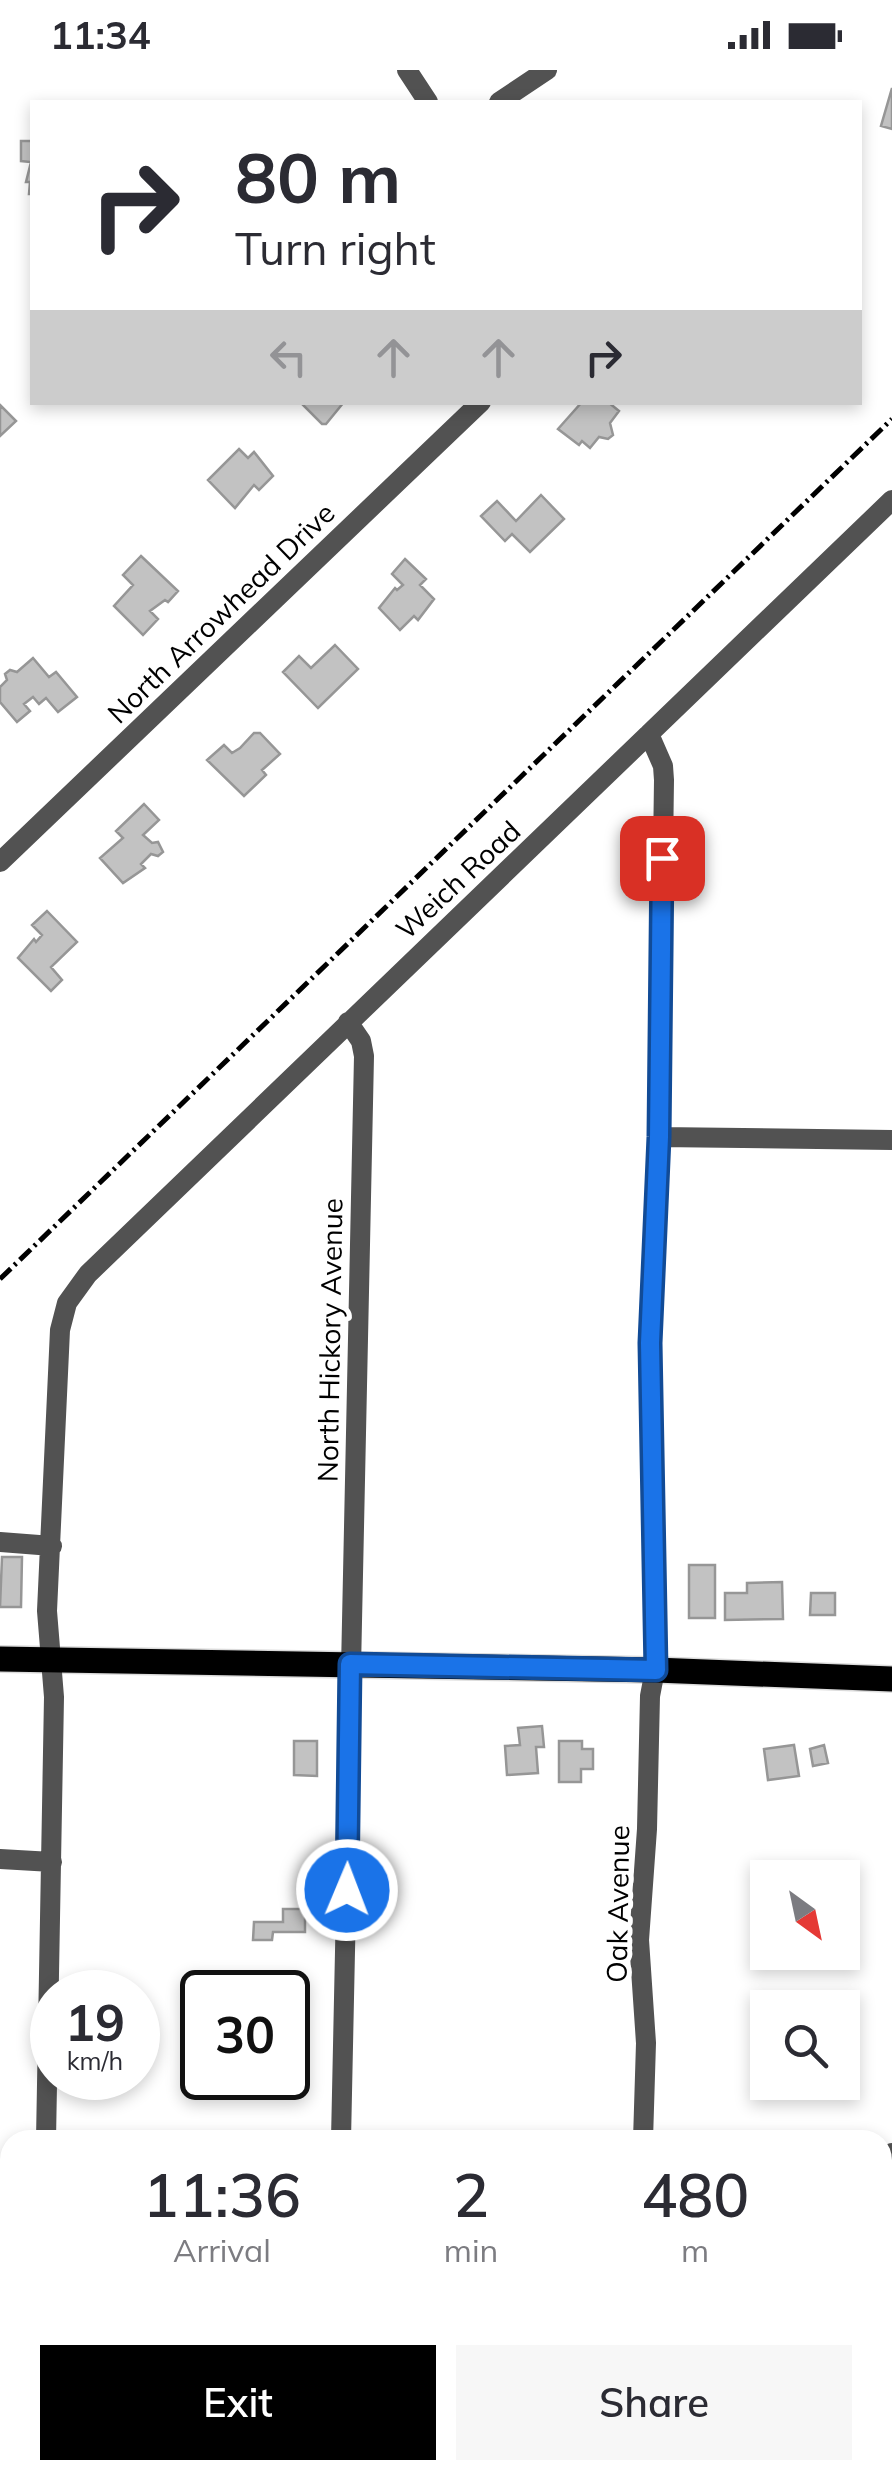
<!DOCTYPE html>
<html lang="en">
<head>
<meta charset="utf-8">
<style>
  body { margin:0; font-family:Mulish,sans-serif; background:#f7f7f7; color:#2b2b33; height:100vh; display:flex; flex-direction:column; font-size:38px; white-space:nowrap }
  * { box-sizing:border-box; margin:0 }
  p { font-size:32px; color:#7c7c81 }
  .icon { flex:none; width:55px; height:55px; fill:none; stroke:currentColor; stroke-width:2; stroke-linecap:round; stroke-linejoin:round }
  .map { position:relative; flex:1; overflow:hidden }
  .drawer { position:absolute; left:0px; top:2060px; width:892px; height:350px; display:flex; flex-direction:column; background:#fff; border-radius:30px 30px 0 0; box-shadow:0 5px 15px #0003 }
  .drawer>* { flex:none }
  .top-card { position:absolute; left:30px; top:30px; width:832px; height:305px; border-radius:0px; box-shadow:0 5px 15px #0003; background:#fff; color:#2b2b33; overflow:hidden }
  .needle { width:65px; rotate:147deg }
  .buttons { position:absolute; left:750px; top:1790px; display:grid; gap:20px }
  .buttons a { display:grid; place-items:center; width:110px; height:110px; border-radius:0px; background:#fff; box-shadow:0 5px 15px #0003; font-size:50px }
  .speed { position:absolute; left:30px; top:1900px; display:flex; gap:20px; font-size:50px; font-weight:700; text-align:center }
  .speed>* { display:grid; place-content:center; width:130px; height:130px; border-radius:50%; background:#fff; box-shadow:0 5px 15px #0003; line-height:1 }
  .speed small { font-size:25px; font-weight:400 }
  .speed .limit { border:5px solid #111; border-radius:15px; background:#fff; color:#111 }
  .pin { position:absolute; display:grid; place-items:center; width:85px; height:85px; color:#fff; margin:-42px; border-radius:20px; box-shadow:0 5px 15px #0006 }
  .me { position:absolute; width:110px; margin:-55px; rotate:1deg; stroke-linejoin:round; filter:drop-shadow(0 0 8px #0008) }
  .turn { display:flex; align-items:center; gap:35px; height:210px; padding:0 40px; font-size:45px }
  .turn .icon { width:130px; height:130px; stroke-width:2.5 }
  .turn b { display:block; font-size:70px; line-height:85px }
  .lanes { display:flex; align-items:center; height:95px; padding:0 40px; background:#0003; justify-content:center; gap:50px; direction:ltr }
  .lanes .off { opacity:.35 }
  .eta { display:flex; justify-content:space-evenly; align-items:center; height:170px; text-align:center }
  .eta b { font-size:60px; font-weight:600; line-height:70px }
  .cta { display:flex; gap:20px; margin-top:auto; padding:20px 40px }
  .cta a { flex:1; height:115px; border-radius:0px; background:#000; color:#fff; font-size:40px; font-weight:600; line-height:115px; text-align:center }
  .cta a+a { background:#f7f7f7; color:#2b2b33 }
  .status { display:flex; justify-content:space-between; align-items:center; height:70px; padding:0 50px; background:#fff; direction:ltr }
  .status svg { height:28px; fill:currentColor }
  .map>svg:first-child { display:block }
</style>
</head>
<body>
<div class="status"><b>11:34</b><svg viewBox="0 0 49 12"><path d="M0 12V9h3v3zM5 12V6h3v6zM10 12V3h3v9zM15 12V0h3v12zM26 1h20v11H26zM47 4h2v5h-2z"/></svg></div>
<div class="map">
<svg width="892" height="2410" viewBox="0 0 892 2410">
  <rect width="100%" height="100%" fill="#fff"/>
  <path fill="#a0a0a0" d="M892,2240V2410H635L645,2400H882L883,2246Z"/>
  <path fill="#c2c2c2" stroke="#969696" stroke-width="2.5" d="M892,18V59L881,56Z
    M21,71H32V124H29L30,112H26L31,92L21,91Z
    M344,332L326,354H322L301,333Z
    M582,332H608L619,341L610,353L613,365L608,369L599,367L590,378L582,371L579,375L558,359Z
    M0,335L16,351L0,366Z
    M239,379L248,388L254,382L273,406L259,420L254,415L235,438L208,410Z
    M541,425L564,449L530,482L512,464L505,471L481,446L497,431L516,451Z
    M141,486L178,521L168,532L165,530L150,541L158,549L143,565L114,536L133,515L123,505Z
    M405,489L426,509L420,515L434,529L418,550L414,546L400,560L379,538L395,518L397,520L403,515L392,504Z
    M335,575L358,599L318,638L283,602L299,586L311,598Z
    M33,588L49,607L56,602L77,627L58,642L46,628L39,634L33,627L24,634L30,641L17,652L0,632V617L7,610L5,604L10,600L17,602Z
    M254,663H260L280,684L262,700L266,705L244,726L207,690L224,675L232,683L240,678Z
    M144,734L159,750L143,765L152,773L158,772L163,782L158,786L151,784L141,794L145,798L123,813L100,788L123,768L116,761Z
    M47,841L77,872L51,897L62,910L51,921L18,888L34,869L36,872L42,865L32,855Z
    M2,1487H22L21,1537H0Z
    M689,1495H715V1548H689Z
    M782,1512L783,1549L725,1550V1523H747V1513Z
    M811,1523H835V1545H810Z
    M542,1656L544,1677H536L538,1703L507,1705L505,1676L520,1675L518,1658Z
    M294,1671H317V1706L294,1705Z
    M559,1671H582V1679H593V1699H581V1712H559Z
    M794,1675L799,1706L768,1710L764,1679Z
    M824,1675L828,1693L813,1696L810,1679Z
    M283,1839H305V1862H273L272,1870H253L254,1852H283Z"/>
  <g fill="none" stroke-linecap="round" stroke-linejoin="round">
    <defs>
      <path id="major" d="M0,1589L655,1600L892,1609"/>
    </defs>
    <use href="#major" stroke="#dbdbdb" stroke-width="28"/>
    <path stroke="#525252" stroke-width="20" d="M407,0L428,32
      M499,32L547,0
      M0,792L481,332
      M659,1067L892,1070
      M0,1472L52,1476
      M0,1789L52,1792
      M46,2070L54,1627L47,1541L60,1260L67,1233L88,1204L892,430
      M341,2070L364,986L361,971L348,952
      M643,2070L646,1973L639,1870L647,1759L650,1626L655,1600L650,1273L659,1067L664,710L663,696L649,664
      M882,2088L892,2083
      M0,2295L10,2301
      M144,2400L155,2410
      M336,2400V2410
      M427,2410L436,2400"/>
    <use href="#major" stroke="#000" stroke-width="25"/>
    <path stroke="#000" stroke-width="5" stroke-dasharray="15 5 2.5 5" stroke-linecap="butt" d="M0,1209L892,349"/>
  </g>
  <g fill="none" stroke-linecap="round" stroke-linejoin="round">
    <defs>
      <path id="route" d="M347,1820L350,1594L656,1600L650,1273L659,1067L662,788"/>
    </defs>
    <use href="#route" stroke="#114b97" stroke-width="25"/>
    <use href="#route" stroke="#1a73e8" stroke-width="18"/>
  </g>
  <g text-anchor="middle" stroke-width="10" stroke-linejoin="round" paint-order="stroke">
    <g font-size="28" fill="#000" stroke="#fff">
      <text transform="translate(221 543) rotate(-44)" y="10">North Arrowhead Drive</text>
      <text transform="translate(458 810) rotate(-43)" y="10">Weich Road</text>
      <text transform="translate(330 1270) rotate(-89)" y="10">North Hickory Avenue</text>
      <text transform="translate(618 1834) rotate(-89)" y="10">Oak Avenue</text>
    </g>
  </g>
</svg>
<div class="buttons">
<a><svg class="needle" viewBox="-14 -14 28 28"><path d="M0-13l5 13h-10z" fill="#e53935"/><path d="M0 13l5-13h-10z" fill="#7c7c81"/></svg></a>
<a><svg class="icon" aria-label="search" viewBox="0 0 24 24"><circle cx="10" cy="10" r="6"/><path d="M15 15l6 6"/></svg></a>
</div>
<div class="speed"><div>19<small>km/h</small></div><div class="limit">30</div></div>
<div class="pin" style="left:662px;top:788px;background:#d93025"><svg class="icon" aria-label="arrive" viewBox="0 0 24 24"><path d="M6 21V4h12l-3 4 3 4H6"/></svg></div>
<svg class="me" style="left:347px;top:1820px" viewBox="-20 -20 40 40"><circle r="17" fill="#1a73e8" stroke="#fff" stroke-width="3"/><path d="M0-11L8 9 0 5-8 9z" fill="#fff"/></svg>
<div class="top-card">
<div class="turn"><svg class="icon" aria-label="right" viewBox="0 0 24 24"><path d="M7 20v-9h11M14 6l5 5-5 5"/></svg><div><b>80 m</b>Turn right</div></div>
<div class="lanes"><svg class="icon off" aria-label="left" viewBox="0 0 24 24"><path d="M17 20v-9H6M10 6l-5 5 5 5"/></svg><svg class="icon off" aria-label="ahead" viewBox="0 0 24 24"><path d="M12 20V5M6 11l6-6 6 6"/></svg><svg class="icon off" aria-label="ahead" viewBox="0 0 24 24"><path d="M12 20V5M6 11l6-6 6 6"/></svg><svg class="icon" aria-label="right" viewBox="0 0 24 24"><path d="M7 20v-9h11M14 6l5 5-5 5"/></svg></div>
</div>
<section class="drawer">
<div class="eta">
<div><b>11:36</b><p>Arrival</p></div>
<div><b>2</b><p>min</p></div>
<div><b>480</b><p>m</p></div>
</div>
<div class="cta"><a>Exit</a><a>Share</a></div>
</section>
</div>
</body>
</html>
